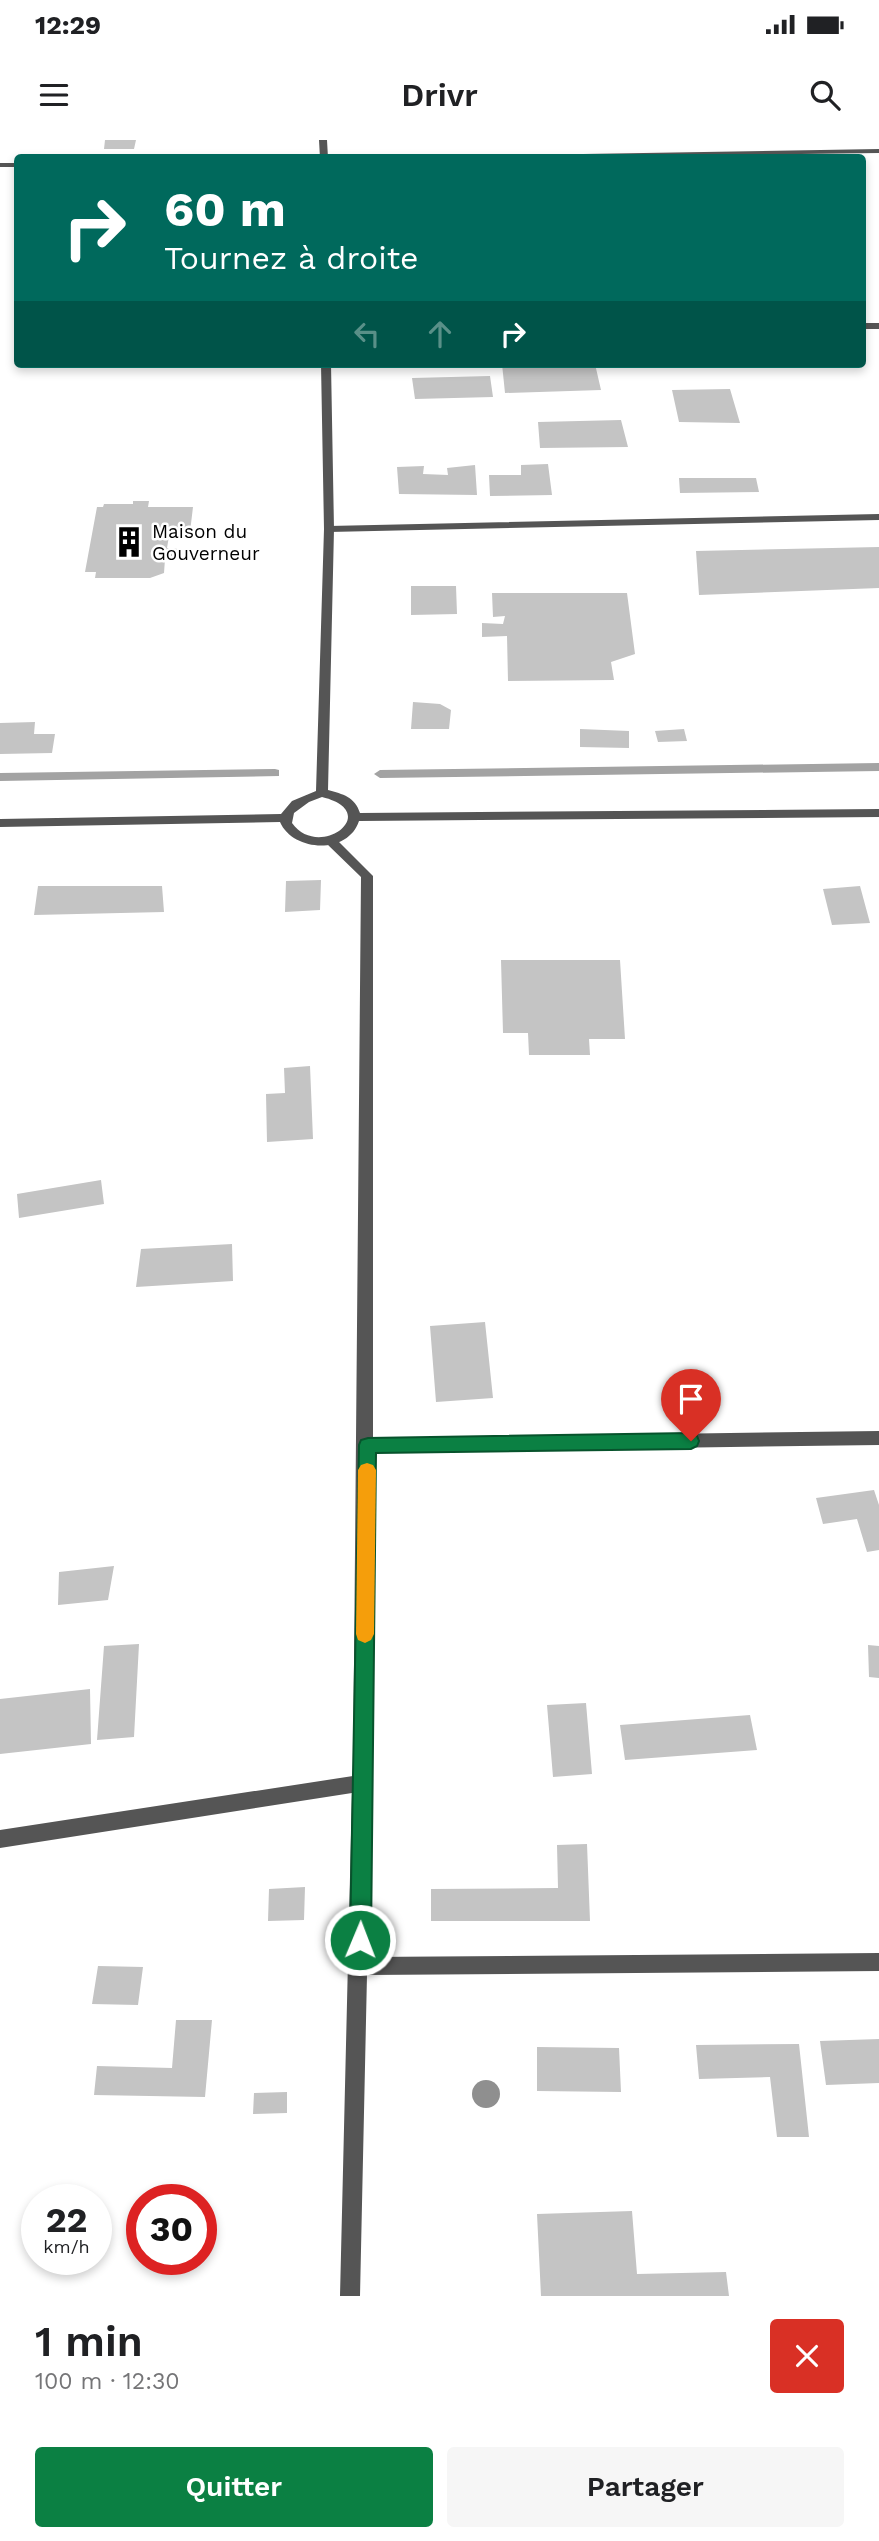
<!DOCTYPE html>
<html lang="fr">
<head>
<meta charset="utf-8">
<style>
  body { margin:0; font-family:"Work Sans",sans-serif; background:#f6f6f6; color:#202124; height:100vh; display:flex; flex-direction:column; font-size:26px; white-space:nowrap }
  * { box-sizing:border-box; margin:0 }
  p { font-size:23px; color:#757577 }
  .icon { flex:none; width:38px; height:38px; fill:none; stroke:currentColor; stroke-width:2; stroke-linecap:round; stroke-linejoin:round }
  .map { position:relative; height:2156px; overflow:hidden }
  .panel { display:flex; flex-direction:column; background:#fff; flex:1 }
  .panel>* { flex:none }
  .hud { position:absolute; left:14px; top:14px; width:852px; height:214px; border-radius:7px; box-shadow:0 4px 10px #0003; background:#00695c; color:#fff; overflow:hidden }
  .speed { position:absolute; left:21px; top:2044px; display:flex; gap:14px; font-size:35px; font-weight:700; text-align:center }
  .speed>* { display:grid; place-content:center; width:91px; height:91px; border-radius:50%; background:#fff; box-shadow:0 4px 10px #0003; line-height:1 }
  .speed small { font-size:18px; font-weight:400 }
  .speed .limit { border:10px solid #d22; background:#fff; color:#111 }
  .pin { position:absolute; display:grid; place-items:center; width:60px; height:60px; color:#fff; margin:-72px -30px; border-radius:50% 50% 50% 0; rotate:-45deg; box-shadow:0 0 7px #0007 }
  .pin .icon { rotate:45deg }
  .me { position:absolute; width:77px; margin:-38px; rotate:1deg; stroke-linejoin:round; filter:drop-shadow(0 0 5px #0008) }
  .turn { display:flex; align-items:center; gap:24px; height:147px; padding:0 35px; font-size:32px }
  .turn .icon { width:91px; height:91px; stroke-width:2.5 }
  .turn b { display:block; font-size:49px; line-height:60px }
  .lanes { display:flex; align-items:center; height:66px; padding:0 35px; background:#0003; justify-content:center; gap:35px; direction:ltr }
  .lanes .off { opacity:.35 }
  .round { display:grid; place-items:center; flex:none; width:74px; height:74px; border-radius:7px; background:#f6f6f6 }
  .overview { display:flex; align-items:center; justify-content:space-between; height:119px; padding:0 35px }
  h1 { font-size:42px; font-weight:600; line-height:52px }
  .action { display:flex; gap:14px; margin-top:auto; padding:14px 35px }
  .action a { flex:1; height:80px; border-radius:7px; background:#0b8043; color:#fff; font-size:28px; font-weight:600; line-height:80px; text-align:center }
  .action a+a { background:#f6f6f6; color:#202124 }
  .status { display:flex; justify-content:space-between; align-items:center; height:49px; padding:0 35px; background:#fff; direction:ltr }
  .status svg { height:19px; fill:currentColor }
  header { display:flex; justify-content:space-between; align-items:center; height:91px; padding:0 35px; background:#fff; font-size:32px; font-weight:600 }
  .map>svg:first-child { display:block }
</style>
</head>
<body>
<div class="status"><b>12:29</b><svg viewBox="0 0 49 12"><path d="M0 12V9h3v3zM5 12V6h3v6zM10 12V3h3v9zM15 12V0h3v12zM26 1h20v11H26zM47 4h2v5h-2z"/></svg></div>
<header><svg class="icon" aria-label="menu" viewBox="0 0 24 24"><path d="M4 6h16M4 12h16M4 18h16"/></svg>Drivr<svg class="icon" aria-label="search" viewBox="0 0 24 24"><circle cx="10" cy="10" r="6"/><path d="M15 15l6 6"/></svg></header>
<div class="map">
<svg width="879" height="2156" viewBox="0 0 879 2156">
  <rect width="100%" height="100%" fill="#fff"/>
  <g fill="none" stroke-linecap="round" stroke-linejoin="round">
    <path fill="#a3a3a3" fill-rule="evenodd" d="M879,623V631L380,638L374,634L380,630Z
      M275,629L279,630V636L0,641V633Z"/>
  </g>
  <path fill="#c4c4c4" d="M105,0H136L134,9H104Z
    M502,224H595L601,250L505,253Z
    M490,236L493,257L415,259L412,238Z
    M730,249L740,283L679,282L672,250Z
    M621,280L628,307L540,308L538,282Z
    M548,324L552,355L490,356L489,335H521V325Z
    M475,325L477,355L399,354L397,327L424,326L423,334L448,335L447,328Z
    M679,338H756L759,352L680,353Z
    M133,361H149L148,367H193L190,392L182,396H169L167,408L179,409L183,414L178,419H165L164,433L150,438H95L96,432H85L97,367H103L104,364H133Z
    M879,407V448L699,455L696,411Z
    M411,446H456L457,474L411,475Z
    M492,453H627L635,514L611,522L614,540L508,541L507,496L482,497V483L503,484L505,476L493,477Z
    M413,562L440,564L451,570L449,589H411Z
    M35,582L34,594H55L52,613L0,614V583Z
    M580,589L629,591V608L580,607Z
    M684,589L687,601L658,602L655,591Z
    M321,740L320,770L285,772L286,741Z
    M38,746H162L164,772L34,775Z
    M860,746L870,783L832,785L823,749Z
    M501,820H620L625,899H589L590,915H529L528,893H503Z
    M310,926L313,999L267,1002L266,954L285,953L284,928Z
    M101,1040L104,1064L19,1078L17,1054Z
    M232,1104L233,1141L136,1147L141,1109Z
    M485,1182L493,1258L436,1262L430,1186Z
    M874,1350L879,1365V1410L867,1412L857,1379L823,1384L816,1358Z
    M114,1426L108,1460L58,1465L59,1432Z
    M139,1504L134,1597L97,1600L104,1506Z
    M868,1505L879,1506V1538L869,1537Z
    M90,1549L91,1604L0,1614V1559Z
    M586,1563L592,1634L553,1637L547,1565Z
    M750,1575L757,1610L625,1620L620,1585Z
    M587,1704L590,1781H431V1749L558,1748L557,1705Z
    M305,1747L304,1780L268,1781L269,1749Z
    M98,1826L143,1827L138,1865L92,1864Z
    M176,1880H212L205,1957L94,1955L97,1926L172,1928Z
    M879,1899V1943L826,1945L820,1901Z
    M799,1904L809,1997H777L770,1937L699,1939L696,1905Z
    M537,1907L619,1908L621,1952L537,1951Z
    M287,1952V1973L253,1974L254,1953Z
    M632,2071L637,2134L726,2132L729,2156H541L537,2074Z"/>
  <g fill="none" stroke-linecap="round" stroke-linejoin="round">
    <path fill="#555" fill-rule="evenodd" d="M879,9V13L462,18L466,16Z
      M0,23H18V27H0Z
      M863,183H879V189H863Z
      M879,374V380L329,392L324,389L329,386Z
      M331,697L335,698L373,736V1298L879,1291V1305L373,1312L372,1643L367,1817L879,1813V1831L367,1835L360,2156H340L352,1653L0,1708V1690L353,1636L361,737L327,704L325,701L327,698Z"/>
    <path fill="#555" fill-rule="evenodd" d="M319,0H327L328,18H320Z
      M321,224H331L334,389L328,650C343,654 355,657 360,673L879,669V677L359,681C348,715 293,712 280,682L0,687V679L281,674L292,661L316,651L324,389ZM322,657C384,672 319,721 292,683L294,673L309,662Z"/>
  </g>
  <circle fill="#8f8f8f" cx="486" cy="1954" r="14"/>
  <path fill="#0b8043" stroke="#07532c" stroke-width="2" d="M691,1293L697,1296L699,1301L697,1306L691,1309L376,1313L371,1800L368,1807L360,1810L353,1807L350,1800L359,1305L361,1300L368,1298Z"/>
  <path fill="#f59e0b" d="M367,1323L373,1325L376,1330L374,1494L371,1500L365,1503L358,1500L356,1494L358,1330L361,1325Z"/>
  <defs>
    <symbol id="building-bare" viewBox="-9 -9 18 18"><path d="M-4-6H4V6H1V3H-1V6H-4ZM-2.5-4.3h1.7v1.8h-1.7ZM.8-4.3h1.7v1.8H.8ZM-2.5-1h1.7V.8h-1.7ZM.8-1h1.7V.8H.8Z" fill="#000" stroke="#fff" stroke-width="2.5" paint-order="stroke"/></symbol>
  </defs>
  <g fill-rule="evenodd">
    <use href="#building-bare" x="107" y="380" width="44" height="44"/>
  </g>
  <g text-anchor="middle" stroke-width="5" stroke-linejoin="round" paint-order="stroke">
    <g font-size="19" fill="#000" stroke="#fff" text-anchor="start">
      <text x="152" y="398">Maison du<tspan x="152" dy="22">Gouverneur</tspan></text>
    </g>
  </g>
</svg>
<div class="speed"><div>22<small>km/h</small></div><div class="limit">30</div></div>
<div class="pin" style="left:691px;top:1301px;background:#d93025"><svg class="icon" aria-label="arrive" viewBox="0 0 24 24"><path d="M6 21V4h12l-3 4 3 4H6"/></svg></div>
<svg class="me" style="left:360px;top:1800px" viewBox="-20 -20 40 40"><circle r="17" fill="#0b8043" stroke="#fff" stroke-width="3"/><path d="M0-11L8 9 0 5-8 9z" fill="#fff"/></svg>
<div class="hud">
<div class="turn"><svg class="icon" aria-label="right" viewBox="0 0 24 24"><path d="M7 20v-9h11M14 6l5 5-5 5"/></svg><div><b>60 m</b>Tournez à droite</div></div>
<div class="lanes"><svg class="icon off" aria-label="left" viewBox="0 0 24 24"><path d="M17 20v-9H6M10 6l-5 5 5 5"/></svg><svg class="icon off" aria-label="ahead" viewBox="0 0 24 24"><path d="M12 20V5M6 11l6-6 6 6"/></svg><svg class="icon" aria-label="right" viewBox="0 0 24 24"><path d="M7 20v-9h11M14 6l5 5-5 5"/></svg></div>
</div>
</div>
<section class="panel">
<div class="overview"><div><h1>1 min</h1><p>100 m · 12:30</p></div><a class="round" style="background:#d93025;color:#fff"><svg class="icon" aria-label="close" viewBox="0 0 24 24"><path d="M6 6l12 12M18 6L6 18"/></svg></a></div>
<div class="action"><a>Quitter</a><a>Partager</a></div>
</section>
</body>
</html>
